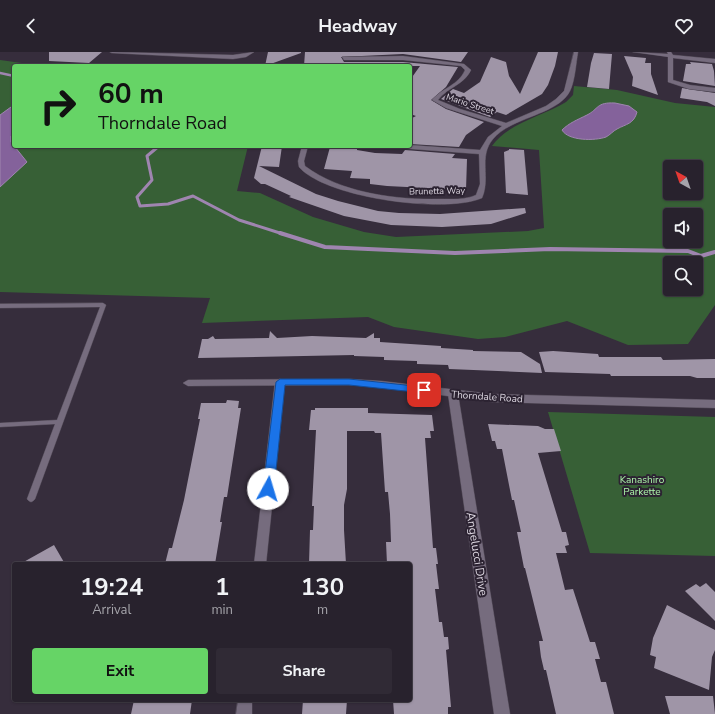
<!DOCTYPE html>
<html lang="en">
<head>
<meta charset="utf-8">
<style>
  body { margin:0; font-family:"Nunito Sans",sans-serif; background:#302a35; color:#f1f3f6; height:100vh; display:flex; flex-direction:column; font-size:15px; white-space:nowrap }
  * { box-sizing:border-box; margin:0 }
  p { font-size:13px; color:#a5a4aa }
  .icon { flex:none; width:22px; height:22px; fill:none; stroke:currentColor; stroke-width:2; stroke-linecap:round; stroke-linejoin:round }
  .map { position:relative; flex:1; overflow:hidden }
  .details { position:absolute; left:12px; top:510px; width:400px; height:140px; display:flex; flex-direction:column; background:#28222d; border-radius:4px; box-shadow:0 1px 3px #0004,0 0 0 1px #443f49 }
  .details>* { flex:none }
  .hud { position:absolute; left:12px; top:12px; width:400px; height:84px; border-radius:4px; box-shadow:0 1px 3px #0004,0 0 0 1px #443f49; background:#66d466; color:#111; overflow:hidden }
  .needle { width:26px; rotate:320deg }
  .fabs { position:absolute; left:663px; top:108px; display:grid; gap:8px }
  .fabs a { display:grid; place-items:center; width:40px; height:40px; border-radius:4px; background:#28222d; box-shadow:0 1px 3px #0004,0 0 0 1px #443f49; font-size:20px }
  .pin { position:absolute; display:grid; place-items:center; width:34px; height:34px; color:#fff; margin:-17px; border-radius:8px; box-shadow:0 2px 6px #0006 }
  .me { position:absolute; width:44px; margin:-22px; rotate:6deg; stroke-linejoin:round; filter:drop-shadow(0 0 3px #0008) }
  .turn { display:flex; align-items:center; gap:14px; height:84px; padding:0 20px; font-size:18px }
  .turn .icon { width:52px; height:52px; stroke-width:2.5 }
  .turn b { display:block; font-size:28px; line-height:34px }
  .eta { display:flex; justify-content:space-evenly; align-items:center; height:68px; text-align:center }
  .eta b { font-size:24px; font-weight:700; line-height:28px }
  .cta { display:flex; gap:8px; margin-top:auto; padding:8px 20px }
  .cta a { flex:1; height:46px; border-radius:4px; background:#66d466; color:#111; font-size:16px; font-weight:700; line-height:46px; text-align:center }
  .cta a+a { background:#302a35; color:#f1f3f6 }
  header { display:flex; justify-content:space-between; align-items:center; height:52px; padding:0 20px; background:#28222d; font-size:18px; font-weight:700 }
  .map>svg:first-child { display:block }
</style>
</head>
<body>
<header><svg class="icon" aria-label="back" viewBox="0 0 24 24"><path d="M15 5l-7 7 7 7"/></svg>Headway<svg class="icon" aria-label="heart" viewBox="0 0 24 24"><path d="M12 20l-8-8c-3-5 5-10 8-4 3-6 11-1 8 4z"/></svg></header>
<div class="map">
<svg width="715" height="662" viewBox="0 0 715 662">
  <rect width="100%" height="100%" fill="#362d3c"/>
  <path fill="#376036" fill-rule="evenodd" d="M0,8L44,14H14V94H248L237,139L260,141L313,165L364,180L396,185L528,179L544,176L539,98L492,94C508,71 543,64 566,50L573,43L574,34L617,38L675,51L715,55V253L688,292L628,293L567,269L505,285L478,287L394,275L368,265L202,271L210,246L0,240ZM670,115H696V141H670ZM670,163H696V189H670ZM670,211H696V237H670Z
    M548,360L715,365V504L590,501Z"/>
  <path fill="#84629b" stroke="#9f85b0" d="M615,51L629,54L637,60C634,72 626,72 617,77C613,79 610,83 606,85C595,89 568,89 562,78C569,71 577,68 587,63C599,57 596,50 615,51Z
    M11,55H14V81L11,84V90L27,110L0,135V63Z"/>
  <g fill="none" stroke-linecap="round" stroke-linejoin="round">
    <path stroke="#9f85b0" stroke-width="2.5" d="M0,21L14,24"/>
    <path stroke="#9f85b0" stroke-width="3" d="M159,94L147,104L152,128L137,145L140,154L168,152L193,144L239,168L283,182"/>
    <path stroke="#9f85b0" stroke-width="4" d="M280,181L325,195L455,201L550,197L688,199L701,204L715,200"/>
  </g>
  <path fill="#9f95a7" d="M49,0H102L89,11L49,9Z
    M268,0H301V1L265,14Z
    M305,0H468L461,10L403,2L341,5L344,10H403L458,15L446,35L431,48L446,57L484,70L466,83L459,95L410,92V67L416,64L410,62V28L420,14H304Z
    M538,0H558L555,14L548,33L542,42L506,63L497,60L490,65L441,47L453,37L464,41L480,30L491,5L506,10L509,24L520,42Z
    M594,1L612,2L609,37L587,35L591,11Z
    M624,4L646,6L645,11H651V22L658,43L632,34L633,25Z
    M690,10L712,12L714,19L715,34L683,29L686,12H691Z
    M682,36L715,41V54L707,50L680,46Z
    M262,94H282L279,115L259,114L316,142L338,149L378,159L399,161L440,162L525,156L526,161L491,172L442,175L391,173L344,164L289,145L291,144L265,132H261L254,126Z
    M330,95L357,96V98L375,101L402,102L405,98L455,102L452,106L467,107L466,138L387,134L370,132V127L350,126L352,119L324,117Z
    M509,97L524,98L528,143L506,141L504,100L509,98Z
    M270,279L277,286L312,284L366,286L374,281V286H380V290L441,294V296L473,298V299L521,300L540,312L542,321L449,317L448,313L417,312V309L384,308V305L354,304V303L198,306L202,287H208L213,284L215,287L269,286Z
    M553,299L598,302L599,305H661L663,308L715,307V326H697L690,324H611L610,322L545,320L539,300Z
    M227,348L239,349L238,356H241L227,445H224L220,470H222L215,512H165L169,496H172L184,448L200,367H198L201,351H226Z
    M315,356H368V361L432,363L434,379H430L431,386H425L433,496H436L438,512H436L439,537H435L439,570H442L444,585H448L449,597L446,598L451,655H448V662H394L393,648H410V512H387L386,490H391L390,462L388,440H385L381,381H375L374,379H347V437L344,453V478L346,512H309L310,478H313L314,454H312L316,378H309L311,358H315Z
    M488,372L538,374L545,377H554L561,399L538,401L562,480H566L569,493L565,494L567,501H556L565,538L573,537L590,590H595L600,607H595L601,630H606L614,662H556L546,618H544L541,605L539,589H543L525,516H524L517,480H521L514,448H512L509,433L502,397H497L495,389H492Z
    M54,493L65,512H20Z
    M706,531L715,540V569L685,539L696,532L700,535Z
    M667,553L715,578V598L712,605L709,638L654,616L656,605L650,603L653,586Z
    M665,644H713L715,662H670Z
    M134,648H192L190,662H131Z
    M303,648H347L346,662H302Z"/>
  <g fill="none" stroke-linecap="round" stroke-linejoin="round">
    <defs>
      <path id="lane" d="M103,251L106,253L35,447L33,449L31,450L29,449L27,447L55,372L0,375V371L57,368L100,255L0,256V252Z"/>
      <path id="street" d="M110,0L233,3L254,0L246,5L233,7L112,1Z
        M574,0H578C576,11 575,29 570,39C558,63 511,65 493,87C478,105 491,126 482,146C445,162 326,146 299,115L298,109L302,94H308L304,109L305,114C341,141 396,148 440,147C452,147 465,148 476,143L480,132L479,102L398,96L395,94L410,93L480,98L488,85L502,74L446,56L432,48C442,36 459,33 465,18L461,14L403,8H344L342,5L403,4L464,12L471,18C464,33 448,35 438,48L460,57L506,71L546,54L556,47L564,39Z
        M633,0L668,2L667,0H671L673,3L715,7V11L673,6V28L690,33L715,36V40L689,37L668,30V5Z
        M280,327L285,330L266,512H254L275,330Z
        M453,338L458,342L510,662H494L448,342Z
        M238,648H252V662H236Z"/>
      <path id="secondary" d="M349,327L381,329L492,342L715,348V356L492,350L381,335L349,333L188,334L183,331L188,328Z"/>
    </defs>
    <use href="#lane" stroke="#534b58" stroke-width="1"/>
    <use href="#street" stroke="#534b58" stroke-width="1"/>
    <use href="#secondary" stroke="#534b58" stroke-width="1"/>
    <use href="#lane" fill="#766c7e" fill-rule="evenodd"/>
    <use href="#street" fill="#766c7e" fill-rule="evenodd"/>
    <use href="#secondary" fill="#766c7e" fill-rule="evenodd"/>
  </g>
  <path fill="#1a73e8" stroke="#114b97" d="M280,327H349L424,335L429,338L424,341L349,333H285L274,437L268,441L263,437L276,330Z"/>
  <g text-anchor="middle" stroke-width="4" stroke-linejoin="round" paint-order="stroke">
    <g font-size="9" fill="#ddd7e1" stroke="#2c2332">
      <text transform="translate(470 52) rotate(18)" y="3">Mario Street</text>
      <text transform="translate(437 139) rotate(-1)" y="3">Brunetta Way</text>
    </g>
    <g font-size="10" fill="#ddd7e1" stroke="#2c2332">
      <text transform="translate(487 344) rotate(4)" y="4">Thorndale Road</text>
    </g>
    <g font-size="10" fill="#aef7ab" stroke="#2c2332">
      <text x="642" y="431">Kanashiro<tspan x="642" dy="12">Parkette</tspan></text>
    </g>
    <g font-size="12" fill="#ddd7e1" stroke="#2c2332">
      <text transform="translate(477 502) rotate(81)" y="4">Angelucci Drive</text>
    </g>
  </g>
</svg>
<div class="fabs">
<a><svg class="needle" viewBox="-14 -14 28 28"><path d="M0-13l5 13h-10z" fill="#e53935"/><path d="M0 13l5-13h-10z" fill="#a5a4aa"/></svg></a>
<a><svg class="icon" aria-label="sound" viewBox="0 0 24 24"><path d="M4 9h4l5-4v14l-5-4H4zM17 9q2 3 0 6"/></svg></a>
<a><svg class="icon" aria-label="search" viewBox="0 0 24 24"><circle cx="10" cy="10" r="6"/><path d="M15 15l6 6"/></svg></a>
</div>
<div class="pin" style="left:424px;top:338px;background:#d93025"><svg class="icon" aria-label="arrive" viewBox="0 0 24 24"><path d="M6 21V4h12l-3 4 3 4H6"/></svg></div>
<svg class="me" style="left:268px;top:437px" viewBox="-20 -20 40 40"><circle r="19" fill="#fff"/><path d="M0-13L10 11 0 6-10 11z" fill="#1a73e8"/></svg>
<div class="hud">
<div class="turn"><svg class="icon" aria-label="right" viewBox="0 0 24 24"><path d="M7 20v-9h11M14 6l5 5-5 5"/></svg><div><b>60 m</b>Thorndale Road</div></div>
</div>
<section class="details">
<div class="eta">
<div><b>19:24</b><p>Arrival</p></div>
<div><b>1</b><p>min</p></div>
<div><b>130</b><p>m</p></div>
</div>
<div class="cta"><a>Exit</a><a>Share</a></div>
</section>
</div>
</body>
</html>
